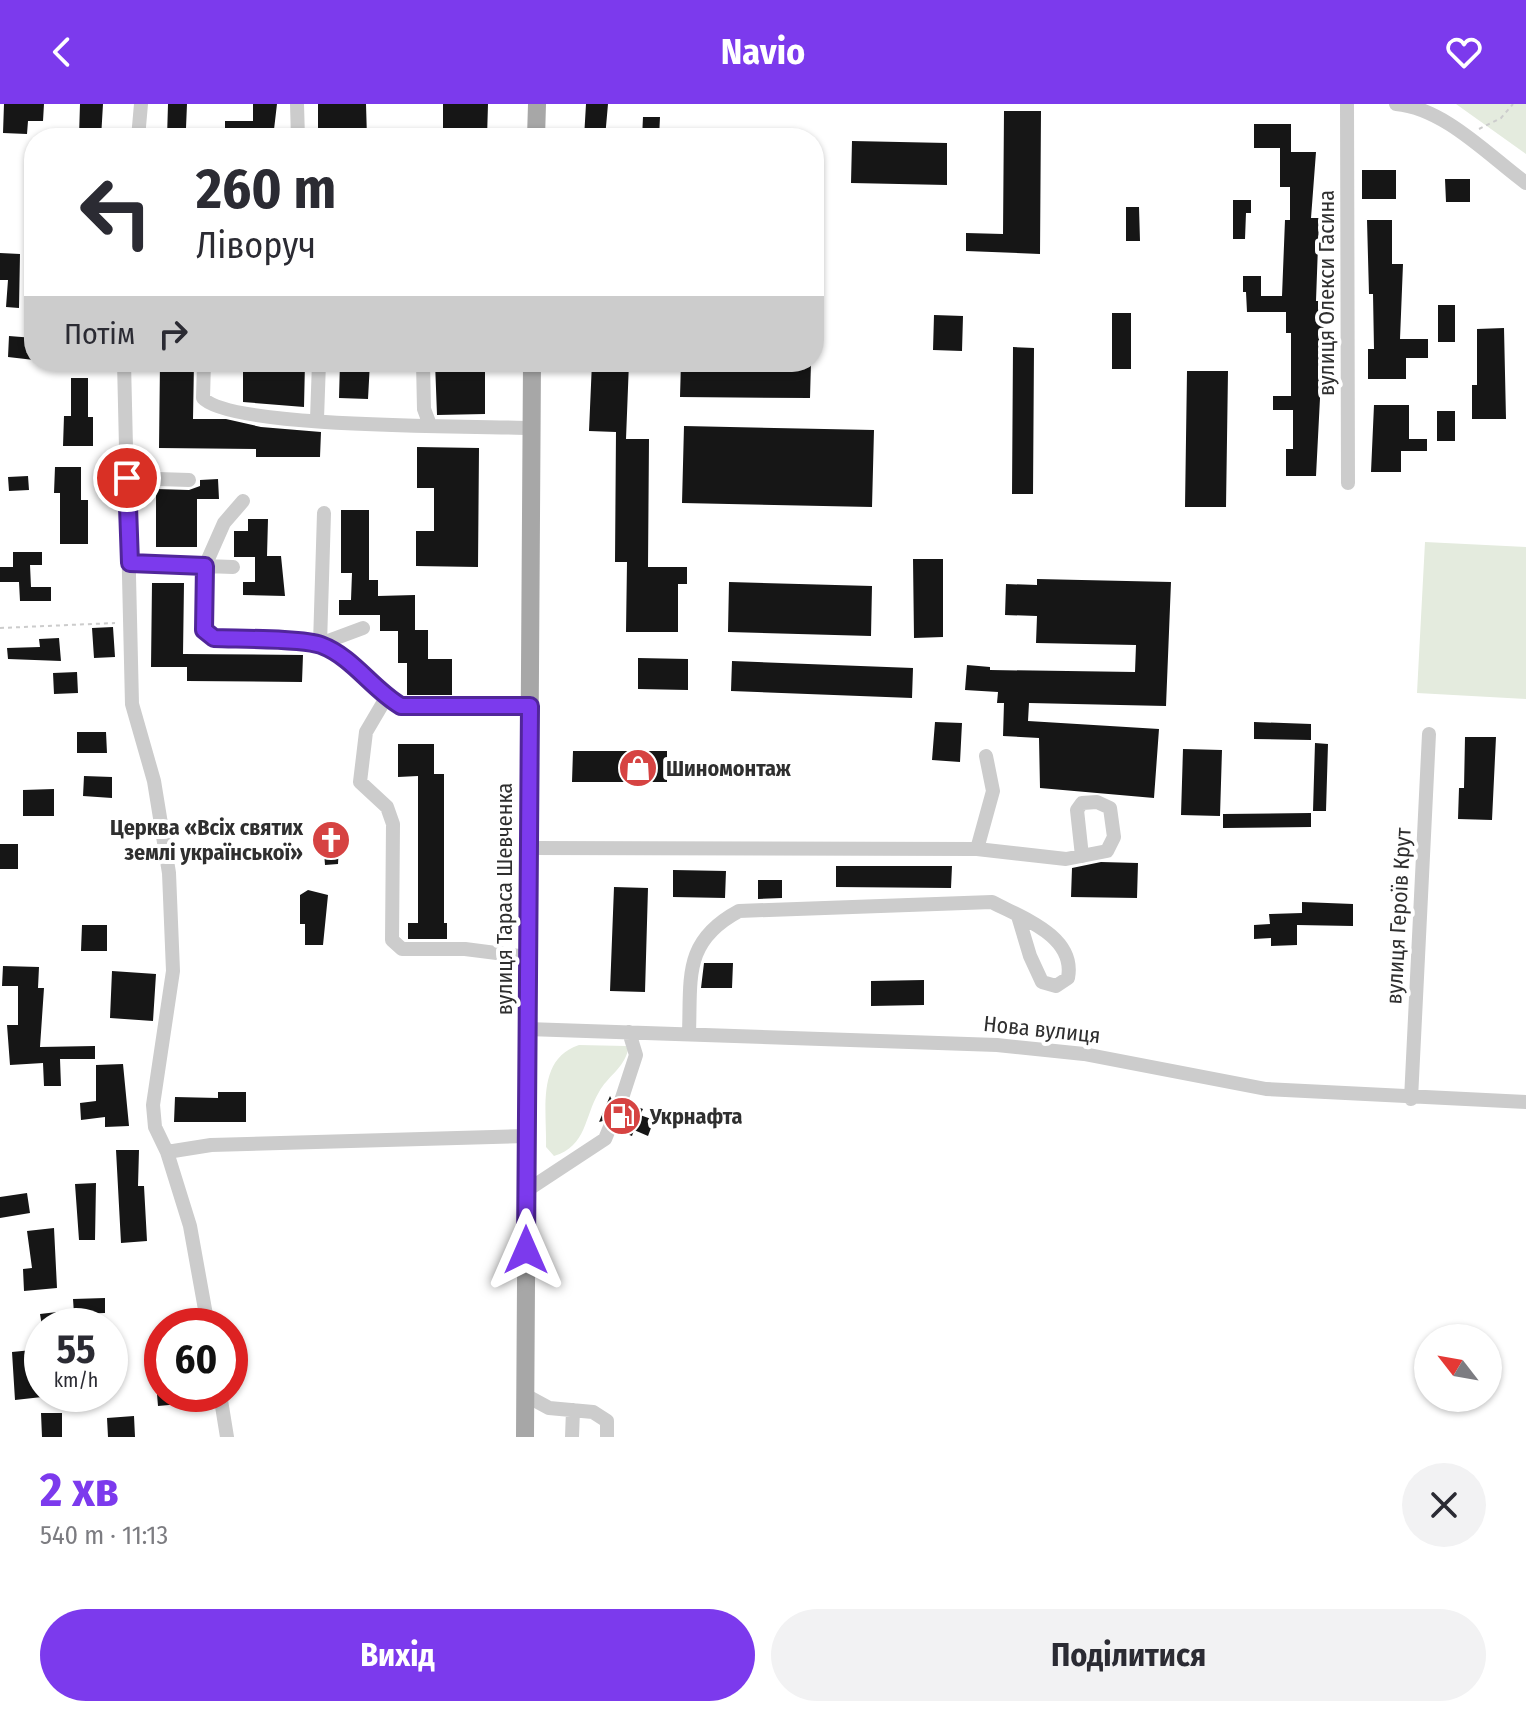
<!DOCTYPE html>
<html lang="uk">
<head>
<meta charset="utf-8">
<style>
  body { margin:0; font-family:"Fira Sans Condensed",sans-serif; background:#f2f2f3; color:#2b2b33; height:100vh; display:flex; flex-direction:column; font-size:30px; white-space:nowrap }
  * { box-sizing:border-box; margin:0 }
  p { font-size:26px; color:#7c7c81 }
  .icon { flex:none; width:44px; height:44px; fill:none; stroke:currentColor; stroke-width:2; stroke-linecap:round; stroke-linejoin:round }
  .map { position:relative; height:1333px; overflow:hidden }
  .drawer { display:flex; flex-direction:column; background:#fff; flex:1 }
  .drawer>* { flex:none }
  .hud { position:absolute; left:24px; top:24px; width:800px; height:244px; border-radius:32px; box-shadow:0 2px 6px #0004; background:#fff; color:#2b2b33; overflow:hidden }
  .needle { width:52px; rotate:301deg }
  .fabs { position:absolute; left:1414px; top:1220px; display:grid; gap:16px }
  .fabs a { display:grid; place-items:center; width:88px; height:88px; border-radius:50%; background:#fff; box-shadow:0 2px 6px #0004; font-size:40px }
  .speed { position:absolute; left:24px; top:1204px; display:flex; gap:16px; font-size:40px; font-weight:700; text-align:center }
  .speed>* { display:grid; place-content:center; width:104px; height:104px; border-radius:50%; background:#fff; box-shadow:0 2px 6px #0004; line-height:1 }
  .speed small { font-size:20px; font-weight:400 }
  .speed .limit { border:12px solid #d22; background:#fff; color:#111 }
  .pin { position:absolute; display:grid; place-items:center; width:68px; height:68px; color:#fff; margin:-34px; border:4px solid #fff; border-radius:50%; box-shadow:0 2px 8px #0007 }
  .me { position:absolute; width:88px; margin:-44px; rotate:0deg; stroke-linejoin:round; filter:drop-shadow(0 0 6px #0008) }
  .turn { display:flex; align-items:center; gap:28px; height:168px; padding:0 40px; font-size:36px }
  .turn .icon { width:104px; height:104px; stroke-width:2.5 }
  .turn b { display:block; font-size:56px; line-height:68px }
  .then { display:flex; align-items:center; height:76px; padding:0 40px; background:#0003; gap:16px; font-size:30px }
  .round { display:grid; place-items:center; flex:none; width:84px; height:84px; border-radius:42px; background:#f2f2f3 }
  .head { display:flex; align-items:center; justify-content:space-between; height:136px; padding:0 40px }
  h1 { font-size:48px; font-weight:700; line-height:60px; color:#7c3aed }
  .cta { display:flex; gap:16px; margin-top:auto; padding:16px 40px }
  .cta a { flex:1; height:92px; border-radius:48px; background:#7c3aed; color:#fff; font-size:32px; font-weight:700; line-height:92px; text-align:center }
  .cta a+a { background:#f2f2f3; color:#2b2b33 }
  header { display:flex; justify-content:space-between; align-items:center; height:104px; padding:0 40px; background:#7c3aed; color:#fff; font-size:36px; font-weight:700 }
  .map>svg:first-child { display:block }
</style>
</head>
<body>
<header><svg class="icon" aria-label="back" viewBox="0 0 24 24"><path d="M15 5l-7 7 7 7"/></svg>Navio<svg class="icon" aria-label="heart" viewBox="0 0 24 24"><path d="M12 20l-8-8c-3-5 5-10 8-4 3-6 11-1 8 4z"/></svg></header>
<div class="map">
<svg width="1526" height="1333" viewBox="0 0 1526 1333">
  <rect width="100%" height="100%" fill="#fff"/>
  <path fill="#e4ebde" d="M1456,0H1526V50Z
    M1425,438L1526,443V595L1417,589Z
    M579,941L626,942L628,946C624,964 607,973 599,988C584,1013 587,1042 554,1052L546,1043C547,1007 536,955 579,941Z"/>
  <path fill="#161616" d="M4,0H44L43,17H28L27,30L3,29Z
    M80,0H103L101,34L79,32Z
    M168,0H187L186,24H191V34H167Z
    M253,0H277L273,34H225V17H253Z
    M318,0H366L367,34H318Z
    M443,0H488L487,34H443Z
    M586,0H608L605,34H584Z
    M1004,7H1041L1040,150L966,147V129L1003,130Z
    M643,13H660L659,34H642Z
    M1254,20H1291V48H1316L1311,114H1319L1316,197H1325L1316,372H1286V345H1293V306H1273V292H1291V229H1286V208H1247L1246,188H1243V172H1261V192H1282L1285,116H1290V83H1280V44H1254Z
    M852,37L947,39V81L851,79Z
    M1362,66H1396V95H1362Z
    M1445,75H1470V98H1446Z
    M1233,96H1251V109H1246L1245,135H1233Z
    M1126,103H1139L1140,137H1126Z
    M1367,116H1392V160H1403L1400,235H1428V254H1406V275H1368V245H1374L1373,190H1369Z
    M0,149L20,150L19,204L6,203L8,176H0Z
    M1438,201H1455V238H1438Z
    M1112,209H1131V265H1112Z
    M934,211L963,212L962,247L933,246Z
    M1504,224L1506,315H1472V281H1477V225Z
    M9,232L34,234V256L8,253Z
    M1013,243L1034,244L1033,390H1012Z
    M160,258H194L193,315H226L261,323L321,328L320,353H256V345L159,344Z
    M243,258H305L304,303L243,298Z
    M340,258H370L368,295L339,294Z
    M435,258H485V310L437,311Z
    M592,258H629L626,335H649L648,463H687V480H678V528H626L627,458H615L616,328L589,327Z
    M681,258H811L810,294L680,293Z
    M1187,267H1228L1226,403H1185Z
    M71,274H88V313H93V342H63L64,312H71Z
    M1374,301H1409V335H1427V347H1401V368H1371Z
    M1437,307H1455V337H1437Z
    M684,322L874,326L872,403L682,399Z
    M417,343L479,344L478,463L416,462V427H434V384H417Z
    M55,363H81V396H88V440H60V389H54Z
    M28,372L29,386L9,387L8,373Z
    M218,375L219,395H197V443H156V385L189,386L200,382V376Z
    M341,406H369V476H378V492L415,491V526H428V555H452V591H407V559H398V527H380V511H339V496H351L352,469H341Z
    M248,415H268L267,452H281L285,492L243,491V478H255V453H234V427H248Z
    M13,448H42V461H30L31,483H51V497H20L19,478H0V463H13Z
    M913,455H943V533L914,534Z
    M1037,475L1171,478L1166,602L1029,599L1028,617L1159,625L1154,694L1040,684L1039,634L1003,632L1004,599H997L998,588L965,586L967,561L990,563V566L1135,568L1136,541L1036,539L1037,512L1005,511L1006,480L1037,481Z
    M729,478L872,482L871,532L728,528Z
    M152,479H184L183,550L303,551L302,578L187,577V563H151Z
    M113,523L115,553L94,554L92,524Z
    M59,534L61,557L8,555L7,544L40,543L39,535Z
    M638,554L688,555V586L638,585Z
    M732,557L913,564L912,594L731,587Z
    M77,568L78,589L54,590L53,569Z
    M935,618L962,619L960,658L932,656Z
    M1254,618L1311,620V636L1254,635Z
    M77,628H106L107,649H77Z
    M1465,633H1496L1492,716L1458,715L1459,684H1464Z
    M1315,639L1328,640L1326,707H1313Z
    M398,640H434V670H444V819H447V835H408V819H418V672L398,673Z
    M1183,645L1222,646L1220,712L1181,711Z
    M573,647H667V678H572Z
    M84,672L112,673V694L83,692Z
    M54,685V712H23V686Z
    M1311,709V723L1223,724V710Z
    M327,718L340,722L338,760L325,761L322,722Z
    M0,740H18V765H0Z
    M1101,758L1138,759L1137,794L1071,793L1072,764Z
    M836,762H952L951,784L836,783Z
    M673,766L726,767L725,794L673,793Z
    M758,776H782V794L758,795Z
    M614,783L648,784L645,888L610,887Z
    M308,786L328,791L323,841H305V820H300V791Z
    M1302,798L1353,800V822L1297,821V841L1271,842V834L1254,835V821L1270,820L1269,810L1302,809Z
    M82,821H107V847H81Z
    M704,859H733L732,884H701Z
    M3,862L39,863L38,884H44L40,943L95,942V955H60L61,982H44L43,959L10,961L7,921H18V882H2Z
    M112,867L156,870L153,917L110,914Z
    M924,876V901L871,902V877Z
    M123,960L129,1022L105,1023V1013L81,1016L80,999L96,997V961Z
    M218,988H246V1018H174L175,993L218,994Z
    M610,992L617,1006L624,1007L630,1000L643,1005L640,1011L654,1016L648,1032L634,1026L632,1032L619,1027L618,1018L613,1014L599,1018Z
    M116,1046H139L138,1082H144L147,1137L121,1139Z
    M96,1079L95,1136H79L75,1080Z
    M27,1089L30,1109L0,1114V1093Z
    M54,1124L57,1184L24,1187L23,1165L32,1164L27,1127Z
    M105,1194V1209L74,1210L73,1195Z
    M66,1207L67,1222H42L40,1210Z
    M162,1235V1273H154L151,1236Z
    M42,1245V1293L15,1296L12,1248Z
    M157,1290H202V1298L158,1302Z
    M41,1309H62V1333H42Z
    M134,1312L135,1333H108L107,1314Z"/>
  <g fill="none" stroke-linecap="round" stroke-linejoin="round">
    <path stroke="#d5d5d5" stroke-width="14" stroke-dasharray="14 7" stroke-linecap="butt" d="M610,1023L621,997"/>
    <path stroke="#ccc" stroke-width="2" stroke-dasharray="4 4" stroke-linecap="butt" d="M1479,25L1501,14L1513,0
      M0,524L115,519"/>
    <path stroke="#ccc" stroke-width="14" d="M297,0L298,34
      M1347,0L1348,379
      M1396,0C1444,4 1488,51 1526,79
      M138,34L141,0
      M124,258L132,600L154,677L169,769L173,867L153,1001L155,1023L167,1048L190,1122L208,1222
      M204,258L203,294C230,325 479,322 532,324
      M423,258L424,305L430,321
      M317,315L319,258
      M127,374L189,376
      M324,409L320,540L363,524
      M130,459L205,462L204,526L214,534C236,535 304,534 321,541C353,553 372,585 401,602H530
      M233,463L205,462L224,419L243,397
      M386,594L366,628L360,678L387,703L393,720L392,836L402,845H465L528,853
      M529,744L977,745L1066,755L1107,747L1114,733L1110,704L1097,698L1082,699L1077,706L1082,752
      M977,745L993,687L986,652
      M527,925L997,941L1084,950L1266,985L1526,998
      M689,929C691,873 683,837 739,807L992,798C1022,814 1076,832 1068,874L1056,882L1042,878L1030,852L1018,812
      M1411,995L1429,630
      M621,997L636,951L629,928
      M167,1048L211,1041L526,1032
      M526,1087L605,1035L610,1023
      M220,1290L227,1333
      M525,1291L549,1304L593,1308L607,1317V1333
      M572,1333L573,1306"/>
    <path stroke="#a7a7a7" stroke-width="18" d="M536,34L537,0
      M525,1333L532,258"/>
  </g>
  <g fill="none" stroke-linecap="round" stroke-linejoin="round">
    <defs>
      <path id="route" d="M127,374L130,459L205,462L204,526L214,534C237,535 303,534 321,541C353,553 372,585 401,602H530L526,1146"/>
    </defs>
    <use href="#route" stroke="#51269a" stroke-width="20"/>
    <use href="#route" stroke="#7c3aed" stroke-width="14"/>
  </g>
  <defs>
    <symbol id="shop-disc" viewBox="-11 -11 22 22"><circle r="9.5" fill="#d64342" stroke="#fff"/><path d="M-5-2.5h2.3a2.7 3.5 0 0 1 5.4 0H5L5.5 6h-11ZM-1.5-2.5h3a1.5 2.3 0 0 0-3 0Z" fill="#fff"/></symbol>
    <symbol id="church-disc" viewBox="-11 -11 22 22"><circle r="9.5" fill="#d64342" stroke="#fff"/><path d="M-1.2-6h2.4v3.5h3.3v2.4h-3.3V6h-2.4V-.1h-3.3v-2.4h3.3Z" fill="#fff"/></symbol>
    <symbol id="fuel-disc" viewBox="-11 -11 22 22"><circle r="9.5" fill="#d64342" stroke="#fff"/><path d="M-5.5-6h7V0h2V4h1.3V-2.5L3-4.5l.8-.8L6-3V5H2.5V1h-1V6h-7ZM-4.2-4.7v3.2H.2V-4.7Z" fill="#fff"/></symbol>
  </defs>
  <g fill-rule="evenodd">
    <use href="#shop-disc" x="616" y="642" width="44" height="44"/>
    <use href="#church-disc" x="309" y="714" width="44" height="44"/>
    <use href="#fuel-disc" x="600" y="990" width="44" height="44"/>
  </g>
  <g text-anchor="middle" stroke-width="8" stroke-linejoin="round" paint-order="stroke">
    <g font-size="22" fill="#2f2f2f" stroke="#fff">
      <text transform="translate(1326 189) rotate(-90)" y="8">вулиця Олекси Гасина</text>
      <text transform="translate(504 795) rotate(-90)" y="8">вулиця Тараса Шевченка</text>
      <text transform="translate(1398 812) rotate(-87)" y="8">вулиця Героїв Крут</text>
      <text transform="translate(1042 925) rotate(6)" y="8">Нова вулиця</text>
    </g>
    <g font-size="22" font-weight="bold" fill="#2f2f2f" stroke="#fff" text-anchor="start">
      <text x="666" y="672">Шиномонтаж</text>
      <text x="303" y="731" text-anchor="end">Церква «Всіх святих<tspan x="303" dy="25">землі української»</tspan></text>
      <text x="650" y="1020">Укрнафта</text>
    </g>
  </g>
</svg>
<div class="fabs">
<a><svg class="needle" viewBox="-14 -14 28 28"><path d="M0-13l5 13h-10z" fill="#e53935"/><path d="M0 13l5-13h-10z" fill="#7c7c81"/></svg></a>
</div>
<div class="speed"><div>55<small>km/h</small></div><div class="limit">60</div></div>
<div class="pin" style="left:127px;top:374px;background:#d93025"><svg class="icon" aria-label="arrive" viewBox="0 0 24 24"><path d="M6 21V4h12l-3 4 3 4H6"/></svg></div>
<svg class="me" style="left:526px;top:1146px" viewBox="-20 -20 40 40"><path d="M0-17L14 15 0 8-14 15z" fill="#7c3aed" stroke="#fff" stroke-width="4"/></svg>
<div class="hud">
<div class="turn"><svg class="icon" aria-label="left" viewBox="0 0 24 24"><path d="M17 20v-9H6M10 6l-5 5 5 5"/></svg><div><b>260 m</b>Ліворуч</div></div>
<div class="then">Потім<svg class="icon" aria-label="right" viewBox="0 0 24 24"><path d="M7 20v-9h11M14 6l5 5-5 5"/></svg></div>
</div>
</div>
<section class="drawer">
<div class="head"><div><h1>2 хв</h1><p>540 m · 11:13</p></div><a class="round"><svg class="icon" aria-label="close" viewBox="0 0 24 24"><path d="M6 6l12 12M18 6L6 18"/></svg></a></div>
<div class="cta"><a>Вихід</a><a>Поділитися</a></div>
</section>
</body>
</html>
